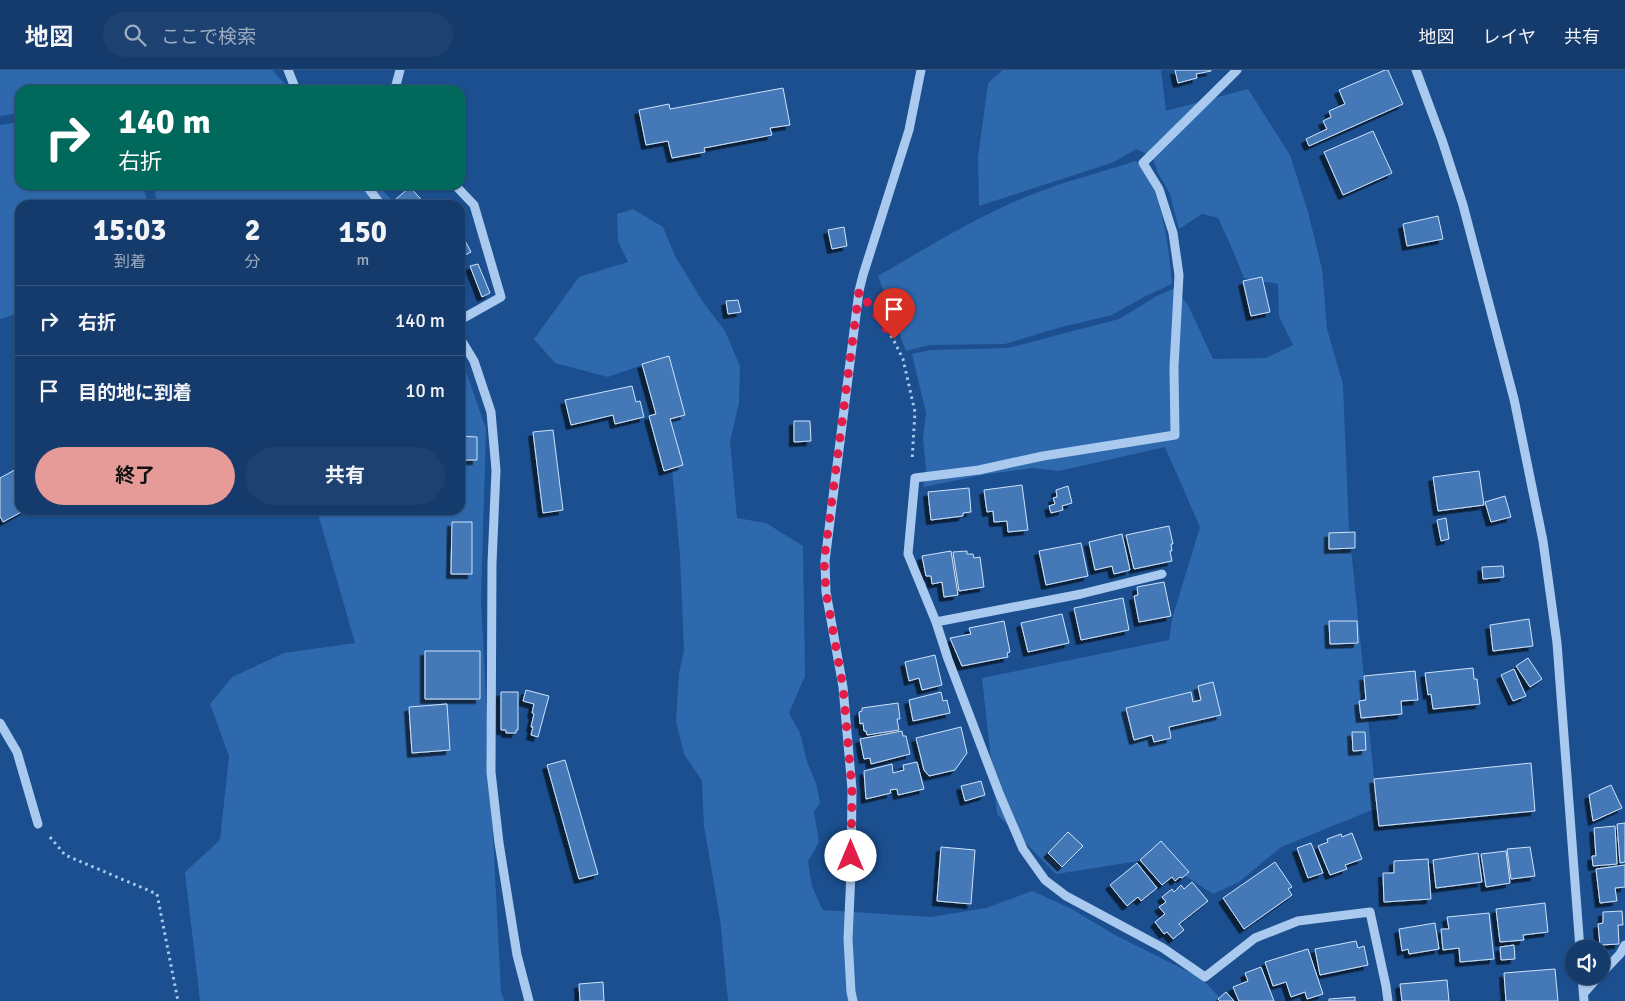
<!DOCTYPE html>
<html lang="ja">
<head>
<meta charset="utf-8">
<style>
  body { margin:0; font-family:Signika,"Noto Sans JP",sans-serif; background:#1d4271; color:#f1f3f6; height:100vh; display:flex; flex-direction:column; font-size:19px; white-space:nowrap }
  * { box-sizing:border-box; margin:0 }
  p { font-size:16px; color:#9dadc1 }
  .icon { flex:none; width:28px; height:28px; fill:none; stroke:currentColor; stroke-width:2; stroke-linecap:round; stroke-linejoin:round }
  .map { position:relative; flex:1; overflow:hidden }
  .side { position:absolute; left:15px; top:130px; width:450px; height:315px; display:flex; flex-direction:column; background:#143b6b; border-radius:15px; box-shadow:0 1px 4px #0004,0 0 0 1px #33557e }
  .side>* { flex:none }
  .hud { position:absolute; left:15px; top:15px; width:450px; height:105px; border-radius:15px; box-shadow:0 1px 4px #0004,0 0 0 1px #33557e; background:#00695c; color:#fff; overflow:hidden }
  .tools { position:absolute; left:1565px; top:870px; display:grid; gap:10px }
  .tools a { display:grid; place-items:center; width:45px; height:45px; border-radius:50%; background:#143b6b; box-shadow:0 1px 4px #0004,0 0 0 1px #33557e; font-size:25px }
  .pin { position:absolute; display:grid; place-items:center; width:42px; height:42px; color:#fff; margin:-51px -21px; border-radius:50% 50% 50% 0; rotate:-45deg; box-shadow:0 0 5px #0007 }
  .pin .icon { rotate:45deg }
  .me { position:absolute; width:55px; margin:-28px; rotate:0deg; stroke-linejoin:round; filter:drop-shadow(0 0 4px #0008) }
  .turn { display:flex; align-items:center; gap:18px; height:105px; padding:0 20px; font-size:22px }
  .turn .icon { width:65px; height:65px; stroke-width:2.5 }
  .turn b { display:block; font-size:35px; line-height:42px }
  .eta { display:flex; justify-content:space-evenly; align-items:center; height:85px; text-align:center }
  .eta b { font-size:30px; font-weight:700; line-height:35px }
  .action { display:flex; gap:10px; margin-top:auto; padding:10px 20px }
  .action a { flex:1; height:58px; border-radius:30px; background:#e69b98; color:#111; font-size:20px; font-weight:700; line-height:58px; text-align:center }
  .action a+a { background:#1d4271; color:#f1f3f6 }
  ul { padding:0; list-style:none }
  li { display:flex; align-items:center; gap:15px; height:70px; padding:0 20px; border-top:1px solid #33557e }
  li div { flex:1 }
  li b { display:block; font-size:19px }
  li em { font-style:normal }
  header { display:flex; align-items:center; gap:30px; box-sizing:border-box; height:70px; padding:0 25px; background:#143b6b; border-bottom:1px solid #33557e }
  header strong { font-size:24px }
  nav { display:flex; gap:28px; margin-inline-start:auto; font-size:18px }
  .search { width:350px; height:45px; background:#1d4271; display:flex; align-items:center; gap:12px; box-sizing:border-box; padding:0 18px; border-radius:28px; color:#9dadc1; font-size:19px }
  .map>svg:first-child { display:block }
</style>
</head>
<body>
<header>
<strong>地図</strong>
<div class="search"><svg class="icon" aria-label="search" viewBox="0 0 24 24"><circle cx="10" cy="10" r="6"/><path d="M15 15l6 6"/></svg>ここで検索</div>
<nav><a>地図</a><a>レイヤ</a><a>共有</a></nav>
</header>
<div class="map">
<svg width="1625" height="931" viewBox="0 0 1625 931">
  <defs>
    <filter id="shadow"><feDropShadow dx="-4.5" dy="4.5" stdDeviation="0" flood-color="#0009"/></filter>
  </defs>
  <rect width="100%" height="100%" fill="#1b4f8f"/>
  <path fill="#2e69ad" d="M0,0H272L291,20H20V43L0,46Z
    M1003,0H1161L1166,41L1248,19L1290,85L1308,142L1322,199L1327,259L1343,314L1349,459L1377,738L1281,777L1239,812L1213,824L1158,788L1056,804L997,744L982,608L1169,570L1172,549L1200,457L1165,377L1059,401L1033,398L982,405L923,417L926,398L923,369L926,343L912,284L930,280L1008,278L1119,249L1157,226L1175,218L1189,237L1213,289L1266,288L1293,275L1279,246L1278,214L1244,208L1231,176L1218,148L1202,144L1179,159L1170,124L1158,103L1152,86L1136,79L1114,92L979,136L978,88L988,13Z
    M20,52V115H143L148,135H20V243L0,249V55Z
    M1136,91C1141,98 1147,106 1151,114C1165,142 1169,182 1172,214L1146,226L1112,245L1058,258L1005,274L929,275L906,281L878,206C923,180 968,152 1016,131C1054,114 1096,104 1136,91Z
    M153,115H378L396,135H158Z
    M633,139L663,157L675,186L703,232L725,261L740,296L739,333L730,371L737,448L766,453L803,476L805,606L789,643L800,663L807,692L816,713L820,733L814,742L819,772L808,791L812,817L823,840L931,847L986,838L1032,821L1070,838L1115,865L1201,908L1223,931H728L720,849L704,756L702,711L684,684L676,652L679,603L684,580L680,485L665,322L642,295L608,307L555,293L534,269L579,207L628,192L618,171L617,144Z
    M460,284L486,359L481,531L501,922L505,931H200L185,802L220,770L229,686L210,634L232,607L284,583L355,573L317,440H460Z"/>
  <path fill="#4478b7" stroke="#cfe3fa" filter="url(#shadow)" d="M1175,0H1211V1L1196,4L1197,8L1178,13Z
    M1385,0H1388L1403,34L1309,76L1306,69L1327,59L1323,51L1331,47L1329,41L1345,34L1339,20Z
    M783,18L790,55L770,58L772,65L704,78L705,82L672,88L668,71L646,75L639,40L669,34L670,39Z
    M1373,61L1392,103L1343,125L1324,82Z
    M410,117L426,135H402L396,129Z
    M1438,146L1443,169L1407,176L1403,154Z
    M844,157L847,176L832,179L828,160Z
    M460,161L471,182L460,188Z
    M478,194L490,223L482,227L470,196Z
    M1262,207L1270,242L1251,246L1243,211Z
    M738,230L741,242L728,244L726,231Z
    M669,286L685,345L670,349L683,395L664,401L649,346L656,344L642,294Z
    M632,316L636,332L640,331L644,347L615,354L613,345L571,355L565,330Z
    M794,351H810L811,371L794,372Z
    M553,360L563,440L543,443L533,362Z
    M460,366L477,367V390H460Z
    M20,397V440H25L3,452L0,446V408Z
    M1479,401L1484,435L1438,441L1433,407Z
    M1022,415L1028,460L1008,462L1007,451L994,452L993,441L987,442L984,420Z
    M1068,416L1072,433L1062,436L1063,440L1051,443L1049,436L1055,434L1053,428L1057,427L1056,420Z
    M969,418L971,442L963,443V446L931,450L928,422Z
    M1505,426L1511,447L1491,452L1485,432Z
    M1446,448L1449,469L1441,471L1437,450Z
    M452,452H472V504H451Z
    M1169,456L1173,474H1171L1172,481H1170L1172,491L1134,499L1126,465Z
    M1355,462V478L1329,479V463Z
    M1122,464L1130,500L1114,504L1112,496L1095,500L1089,472Z
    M1081,473L1088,506L1046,515L1039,481Z
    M951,481L958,525L944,527L942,512L932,514L931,506H926L922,486Z
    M967,481V484H973L974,488L980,487L984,517L959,521L953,482Z
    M1503,496L1504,507L1483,509L1482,497Z
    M1164,512L1171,546L1139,552L1134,526L1138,525L1137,517Z
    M1123,528L1129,560L1081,570L1074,538Z
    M1062,544L1069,573L1028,582L1021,553Z
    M1529,549L1533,576L1493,581L1490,555Z
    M1004,551L1010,582L1007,583L1008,587L962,596L950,568L971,564L969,558Z
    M1329,551H1357L1358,573L1330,574Z
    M425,581H480V629H425Z
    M935,585L942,615L922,620L919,608L909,611L905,592Z
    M1528,588L1542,609L1530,617L1516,596Z
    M1473,598L1474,609H1477L1480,634L1433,639L1431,624L1428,625L1425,603Z
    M1514,599L1526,626L1513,631L1501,605Z
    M1415,601L1418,630L1401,631L1402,644L1361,648L1359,631L1366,630L1364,606Z
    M1213,612L1221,645L1169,657L1171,668L1154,672L1152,665L1134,670L1126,638L1191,622L1193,632L1201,630L1198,616Z
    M526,620L549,626L538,667L531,665L533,657H531L534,644L532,643L534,634L523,631Z
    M501,622H518V660H516V663H506V660H501Z
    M941,622L943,631L947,630L950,643L913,651L909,630Z
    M898,633L900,649H897L899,660L867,665L866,661H864L863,653L860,654L859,642L862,641V638Z
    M447,634L450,680L412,683L409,637Z
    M961,657L967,683L955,700L929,706L924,700L916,668Z
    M902,661L903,666H906L910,684L871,694L870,688L864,689L860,669Z
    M1352,662H1365L1366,680L1353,681Z
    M565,690L598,804L579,809L547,695Z
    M917,692L924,719L898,725L897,719L890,720L891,723L866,729L864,701L892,694L893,703L904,700L903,695Z
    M1531,693L1535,741L1379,756L1374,709Z
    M981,711L985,725L965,731L961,716Z
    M1611,715L1622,738L1593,751L1589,725Z
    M1625,753V792L1620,793L1617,754Z
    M1615,756L1617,794L1593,796L1592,786H1596L1594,758Z
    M1068,762L1083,776L1062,797L1048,783Z
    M1352,763L1362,789L1345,795L1347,799L1330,805L1318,776L1328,772L1327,769L1341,764L1342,767Z
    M1161,771L1189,802L1182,808L1180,807L1175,811L1172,807L1162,815L1140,790Z
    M1311,773L1323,803L1308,808L1297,778Z
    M941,777L975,780L971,834L937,831Z
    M1530,777L1535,806L1511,809L1507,779Z
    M1506,781L1510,813L1486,817L1481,784Z
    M1478,783L1482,812L1436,818L1433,790Z
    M1428,789L1431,829L1384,832L1383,803H1394V791Z
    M1275,792L1292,817L1288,819L1292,825L1244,859L1223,828Z
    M1137,793L1157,818L1141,831L1138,827L1127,836L1110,815Z
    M1625,795V817L1615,818L1617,831L1600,833L1596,799Z
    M1192,812L1208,831L1179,854L1184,860L1173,869L1167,862L1164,864L1155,852L1165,844L1159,837L1166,832L1162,827L1172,819L1174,822L1181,815L1184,819Z
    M1545,833L1548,862L1523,865L1524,870L1500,872L1496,839Z
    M1622,841L1623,855H1618L1619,874L1600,875L1598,854L1603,853V842Z
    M1489,843L1494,889L1460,892L1459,878L1443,880L1441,859H1449L1447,847Z
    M1435,853L1439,879L1409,884L1408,879L1402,881L1399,859Z
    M1356,871L1358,878L1364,876L1368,895L1320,905L1315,879Z
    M1514,875L1515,889L1501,890L1500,877Z
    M1308,879L1323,924L1307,929L1305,922L1291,927L1286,912L1273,916L1265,892Z
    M1261,897L1274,931H1239L1233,917L1248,911L1245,903Z
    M1555,899L1558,931H1506L1504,903Z
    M1447,910L1449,931H1402L1400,914Z
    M603,912L604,931H580L579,914Z
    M1226,922L1234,931H1220L1218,929Z
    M1355,927V931H1329V929Z"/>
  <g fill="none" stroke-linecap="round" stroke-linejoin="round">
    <path stroke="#a9c9ee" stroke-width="3" stroke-dasharray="2.5 4" stroke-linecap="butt" d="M876,244L893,269L903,289L915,342L912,391
      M50,767L65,785L157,824L178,931"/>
    <path stroke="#a9c9ee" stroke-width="9" d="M288,0L296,20
      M1237,0L1143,93L1159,119L1173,163L1179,205L1174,297L1175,365L1043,386L979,400L915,408L908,484L936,552L948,589L999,723L1023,779L1045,810L1066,826L1163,878L1205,907L1255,868L1298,851L1370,842L1386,916L1388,931
      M1416,0L1442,70L1463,135L1514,329L1543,471L1557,573L1580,879
      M398,20L396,15L400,0
      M366,115L381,135
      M455,115L474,135L501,227L460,250
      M460,268L474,291L491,342L496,400L492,493L491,702L499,773L517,885L529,931
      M936,552L1081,524L1162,504
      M0,653L17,682L38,754
      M1601,904L1620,884L1625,875
      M1582,906L1584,931
      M1584,923L1599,906
      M853,931L851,922L848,869L851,802L852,719L843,617L826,522L825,491L859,221L863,205L909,60L921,0"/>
  </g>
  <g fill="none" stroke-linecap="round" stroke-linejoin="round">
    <path stroke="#e11d48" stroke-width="9" stroke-dasharray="0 16.2" d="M851,786L852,719L843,617L826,522L824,491L859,221L894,269"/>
  </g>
</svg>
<div class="tools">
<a><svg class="icon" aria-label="sound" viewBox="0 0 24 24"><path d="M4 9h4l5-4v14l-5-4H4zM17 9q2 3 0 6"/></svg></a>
</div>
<div class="pin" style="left:894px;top:269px;background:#d93025"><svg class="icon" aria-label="arrive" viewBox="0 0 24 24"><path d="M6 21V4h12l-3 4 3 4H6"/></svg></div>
<svg class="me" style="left:851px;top:786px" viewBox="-20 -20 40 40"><circle r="19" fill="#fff"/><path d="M0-13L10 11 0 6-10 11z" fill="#e11d48"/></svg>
<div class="hud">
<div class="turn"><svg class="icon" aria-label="right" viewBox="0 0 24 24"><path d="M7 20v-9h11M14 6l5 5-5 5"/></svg><div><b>140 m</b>右折</div></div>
</div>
<section class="side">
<div class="eta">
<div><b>15:03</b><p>到着</p></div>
<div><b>2</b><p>分</p></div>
<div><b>150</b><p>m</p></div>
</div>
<ul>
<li><svg class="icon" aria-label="right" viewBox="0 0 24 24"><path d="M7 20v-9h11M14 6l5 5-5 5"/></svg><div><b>右折</b></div><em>140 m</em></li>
<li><svg class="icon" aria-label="arrive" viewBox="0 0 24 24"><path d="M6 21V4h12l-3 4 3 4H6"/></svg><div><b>目的地に到着</b></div><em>10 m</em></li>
</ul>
<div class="action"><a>終了</a><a>共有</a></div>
</section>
</div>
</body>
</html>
